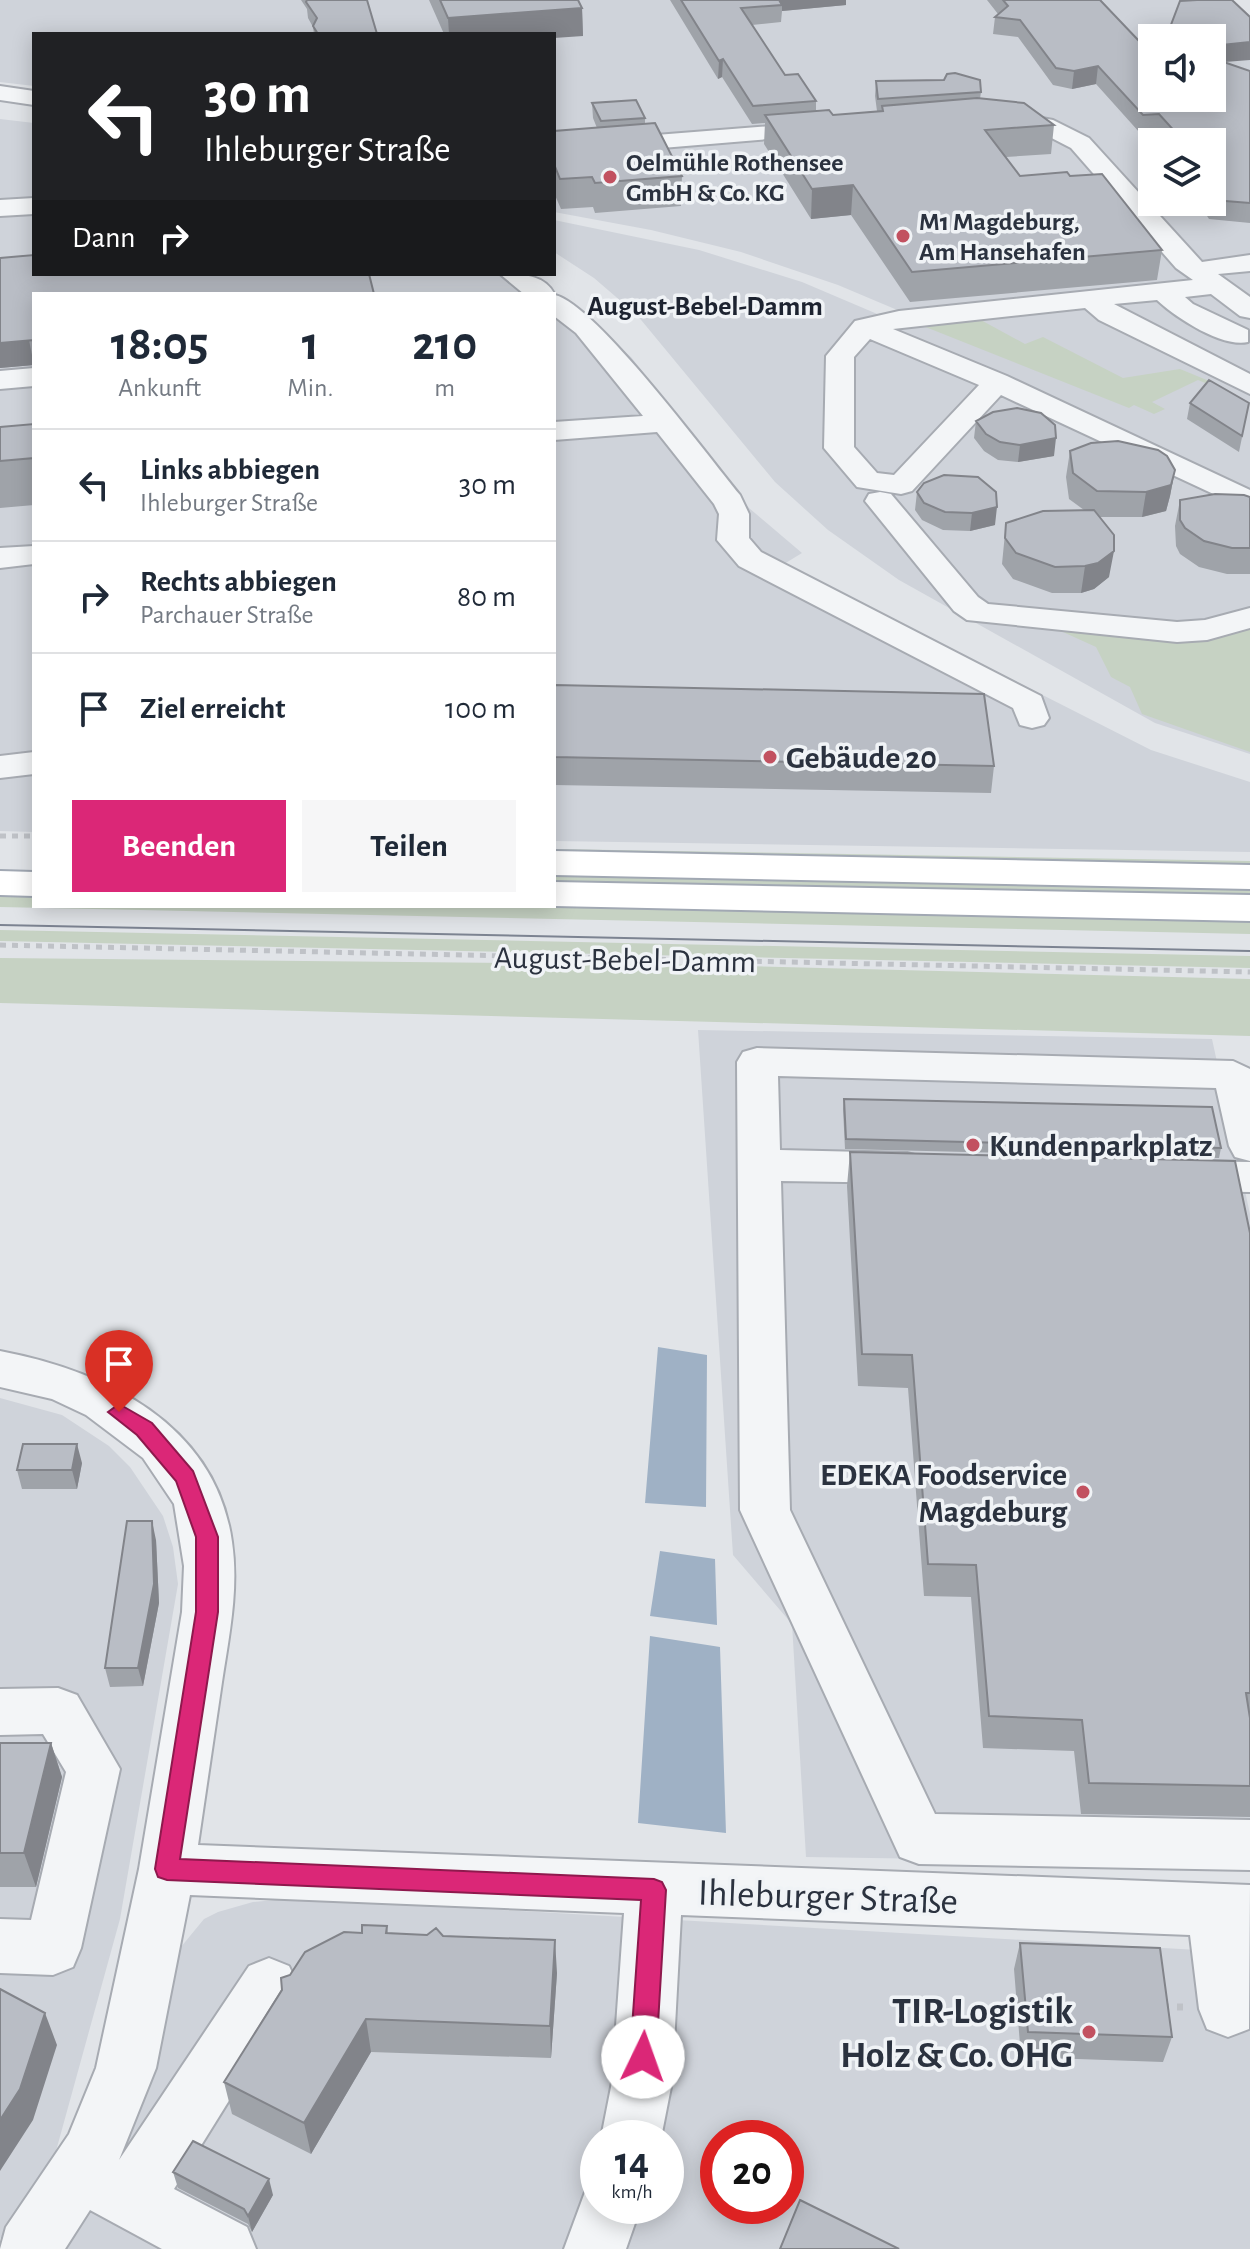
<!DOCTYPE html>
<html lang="de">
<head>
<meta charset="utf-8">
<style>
  body { margin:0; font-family:"Alegreya Sans",sans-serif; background:#f6f6f7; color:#1f2937; height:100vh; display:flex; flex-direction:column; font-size:30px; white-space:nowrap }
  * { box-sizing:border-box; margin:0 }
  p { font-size:26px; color:#747a83 }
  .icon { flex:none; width:44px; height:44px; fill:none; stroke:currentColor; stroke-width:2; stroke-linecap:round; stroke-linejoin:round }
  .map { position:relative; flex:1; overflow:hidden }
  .drawer { position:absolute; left:32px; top:292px; width:524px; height:616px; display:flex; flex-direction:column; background:#fff; border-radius:0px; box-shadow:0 4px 20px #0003 }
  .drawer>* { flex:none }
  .hud { position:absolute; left:32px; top:32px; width:524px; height:244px; border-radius:0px; box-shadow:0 4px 20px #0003; background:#202124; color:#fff; overflow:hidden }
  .controls { position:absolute; left:1138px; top:24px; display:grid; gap:16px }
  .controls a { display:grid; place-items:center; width:88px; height:88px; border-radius:0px; background:#fff; box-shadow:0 4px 20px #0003; font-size:40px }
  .speed { position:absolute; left:580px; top:2120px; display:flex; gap:16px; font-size:40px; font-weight:700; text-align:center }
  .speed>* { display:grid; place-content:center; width:104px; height:104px; border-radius:50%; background:#fff; box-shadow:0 4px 20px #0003; line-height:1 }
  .speed small { font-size:20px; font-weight:400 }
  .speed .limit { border:12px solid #d22; background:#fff; color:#111 }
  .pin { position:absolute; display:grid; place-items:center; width:68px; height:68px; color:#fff; margin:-82px -34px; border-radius:50% 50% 50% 0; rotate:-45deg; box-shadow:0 0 8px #0007 }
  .pin .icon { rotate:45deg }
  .me { position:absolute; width:88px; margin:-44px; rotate:3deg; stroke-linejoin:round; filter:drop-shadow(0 0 6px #0008) }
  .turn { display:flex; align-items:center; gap:28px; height:168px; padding:0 40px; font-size:36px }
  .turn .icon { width:104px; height:104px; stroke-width:2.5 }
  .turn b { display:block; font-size:56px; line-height:68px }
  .then { display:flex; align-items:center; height:76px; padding:0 40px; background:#0003; gap:16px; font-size:30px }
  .eta { display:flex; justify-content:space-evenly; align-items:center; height:136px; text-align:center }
  .eta b { font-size:48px; font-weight:700; line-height:56px }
  .action { display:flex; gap:16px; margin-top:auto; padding:16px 40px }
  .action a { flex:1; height:92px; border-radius:0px; background:#db2777; color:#fff; font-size:32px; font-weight:700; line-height:92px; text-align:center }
  .action a+a { background:#f6f6f7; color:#1f2937 }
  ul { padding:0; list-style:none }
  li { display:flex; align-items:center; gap:24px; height:112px; padding:0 40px; border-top:2px solid #e0e1e3 }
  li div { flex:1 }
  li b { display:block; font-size:30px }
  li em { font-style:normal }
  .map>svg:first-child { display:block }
</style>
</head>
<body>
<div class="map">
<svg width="1250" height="2249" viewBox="0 0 1250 2249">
  <rect width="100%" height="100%" fill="#e1e4e8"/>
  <path fill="#cfd3da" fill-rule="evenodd" d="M0,0H1225L1250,23V754L1155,723L899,580L828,530L775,482L637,315L594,278L554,252V220L699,250L802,282L882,316L902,312L838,285L741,252L651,230L554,212V34H34V86L0,82ZM1152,38H1212V98H1152ZM1152,142H1212V202H1152Z
    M0,119L34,123V274H523L564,299L631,357L749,508L802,553L784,564L1151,750L1250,782V852L554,841V294H34V832L0,831Z
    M698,1030L1212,1039L1250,1214V1864L806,1857L792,1624L733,1555Z
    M0,1398L62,1415L109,1446L130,1467L163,1516L173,1547L178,1584L120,1919L56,2151L0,2239Z
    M295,1898L1250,1953V2249H57L176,1953L204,1919L218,1912L253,1902ZM598,2138H666V2206H598ZM718,2138H786V2206H718Z"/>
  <path fill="#c6d2c3" d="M979,319L1025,344L1043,337L1123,378L1180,369L1214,383L1210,385L1198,380L1152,402L1165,409L1154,414L1134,405L1129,408L918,324Z
    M1250,623V752L1142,714L1130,687L1111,677L1096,647L1063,632L1064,627Z
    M554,849L1250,861V865L554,853Z
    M554,872L1250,886V898L554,885Z
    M0,895H34V906H554L1250,919V934L0,907Z
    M0,930L1250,956V968L0,941Z
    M0,958L704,965L1250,979V1036L0,1003Z"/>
  <path fill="#9fb1c5" d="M658,1347L707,1355L706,1507L645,1503Z
    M660,1551L715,1559L717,1625L650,1616Z
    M650,1636L720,1647L726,1833L638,1823Z"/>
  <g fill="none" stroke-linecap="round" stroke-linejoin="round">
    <defs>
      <path id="minor" d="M0,86L34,91V105L0,100Z
        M998,110L1053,120L1089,138L1202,262L1250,255V271L1218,274L1250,297V318L1240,316L1211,294L1185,297L1193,304L1248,330V342C1222,348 1175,317 1157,300L1114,304L1250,374V394L1099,320L1085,308L893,329L1007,376L1250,490V511L1001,395L912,491L901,494L857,487L824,448L826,356L855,321L899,311L1193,280L1176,268L1071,148L1038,131L990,122L986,117L990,112ZM870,339L979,385L894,475L877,473L854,447V357Z
        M821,122L829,124L833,129L829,134L554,157V143Z
        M34,198V214L0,216V200Z
        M500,274C521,274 545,274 555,295C596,305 707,455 740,495L749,514V538L761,552L1041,696L1049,718L1044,725L1032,728L1020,725L1013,708L739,566L717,540L719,514L714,504L657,432L554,440V422L643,416L576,333L554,316V294H524Z
        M34,368V386L0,389V371Z
        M880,492L891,494L978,597L988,604L1177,622L1205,620L1250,608V628L1207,640L1177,642L967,620L954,611L865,501L869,494Z
        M34,546V564L0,568V548Z
        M34,752V774L0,778V756Z
        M757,1048L1233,1061L1250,1069V1161L1235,1157L1229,1146L1216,1088L778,1076L780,1150L907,1153L922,1157L928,1168L922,1179L907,1183L781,1181L790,1510L935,1814L1250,1820V1870L919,1864L900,1857L740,1510L737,1062L743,1052Z
        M1181,1161L1250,1162V1192L1181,1191L1166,1187L1160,1176L1166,1165Z
        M0,1351C105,1371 216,1424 232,1542C239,1589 229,1636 222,1682C214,1736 206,1790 198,1845L1250,1885L1249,2029L1228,2037L1207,2029L1199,2009L1190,1935L681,1915L672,2082L661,2138H601L612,2082L624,1913L190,1895L156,2068L119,2160L249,1966L269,1958L289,1966L298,1985L289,2004L174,2189L247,2227L256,2249H162L90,2210L65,2249H0L6,2227L69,2134L96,2068L139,1869L182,1612L184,1566L174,1504L143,1458L86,1415L52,1399L0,1387Z
        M58,1688L77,1695L120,1769L81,1948L73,1967L53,1975L0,1973V1919L31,1920L66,1772L43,1734L0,1735V1689Z
        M598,2180V2206H641L626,2249H564L588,2184Z"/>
      <path id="major" d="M554,851L1250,865V889L554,875Z
        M0,871L34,872V896L0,895Z
        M554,882L1250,895V921L554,906Z"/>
    </defs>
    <use href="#minor" stroke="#a7abb2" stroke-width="4"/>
    <use href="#major" stroke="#a1a8b3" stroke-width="4"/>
    <path stroke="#bfc2c7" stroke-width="5" stroke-dasharray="6 6" stroke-linecap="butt" d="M0,836H34
      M0,945L1250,972"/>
    <path stroke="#bfc2c7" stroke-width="7" stroke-dasharray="8 8" stroke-linecap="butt" d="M1161,2007H1183"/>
    <use href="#minor" fill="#f3f5f7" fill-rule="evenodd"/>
    <use href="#major" fill="#fff" fill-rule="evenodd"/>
    <path stroke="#7c8391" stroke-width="2" d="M0,925L1250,951"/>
  </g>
  <path fill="#9fa3a9" d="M301,0H367L377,34H314L313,27L308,18L307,9Z
    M429,0H578L582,8L583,36L554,34H444Z
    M670,0H846V5L782,11L781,22L752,25L785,75L816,101V111L833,115L877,111L875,96L876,81L981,92L980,99L1054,125L1051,154L1006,157L1020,176H1070L1162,250L1157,280L910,302L851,215L811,219L764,144L765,123L752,124L722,77L718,79Z
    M987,0H1106H1101L1140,42L1223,62L1250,71V223L1209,219L1198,202H1212V142H1166L1157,132L1140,133L1096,84L1072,89L1053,85L1018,37L993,34L995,17L998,14Z
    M592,103L645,118V124L682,176L681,206L595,213L593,207L561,209L554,193V131L597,128L593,118Z
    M0,258L34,294V365L0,368Z
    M1190,403H1249L1239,452L1187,419Z
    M976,421L1054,456L1018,462L998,460L984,451L974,438Z
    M34,424V505L0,508V427Z
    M1070,451L1175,470L1170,496L1166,511L1142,517H1100L1109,577L1094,589L1081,593H1052L1013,579L1002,564L1006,523L1084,510L1069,499L1066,477Z
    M924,483L995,525L970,531L943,530L922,520L915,510L917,492Z
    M1250,497V574H1227L1199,567L1180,554L1176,546L1175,526L1180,500Z
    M554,685L994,766L991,793L554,785Z
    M844,1099L1221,1148L1219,1158L845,1149L843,1109Z
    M850,1152L1250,1233V1817L1081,1814L1074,1751L983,1748L971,1597L924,1596L908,1388L858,1386L847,1186Z
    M82,1463L77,1489H22L17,1470Z
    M156,1540L159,1603L143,1686L110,1687L105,1668Z
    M0,1743H51L62,1777L36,1887H0Z
    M387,1926L388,1933L443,1936L557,1973L551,2058L371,2052L311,2154L232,2114L224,2082L290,1975L362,1933Z
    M1020,1943L1172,2037L1163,2062L1021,2057L1014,1969Z
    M173,2172L273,2195L252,2232L248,2224L178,2188Z"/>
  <path fill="#82848a" d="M774,0H846V5L782,11V5Z
    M582,8L583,36L554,38V34H449L448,18Z
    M1250,42V60L1212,63V46Z
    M723,59L722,77L718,79L719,61Z
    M1098,66L1096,84L1072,89L1074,71Z
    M853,185L851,215L811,219L812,189Z
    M29,340L34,365L0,368V343Z
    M1056,438L1054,456L1018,462L1020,445Z
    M1175,470L1170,496L1166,511L1142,517L1146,492Z
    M997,507L995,525L970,531L972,513Z
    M1114,551L1109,577L1094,589L1081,593L1085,566Z
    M77,1444L82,1463L77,1489L72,1470Z
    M152,1521L156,1540L159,1603L143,1686L138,1668Z
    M51,1743L62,1777L36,1887L24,1853Z
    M555,1940L557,1973L551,2058L550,2026Z
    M45,2013L57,2045L33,2120L0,2171V2120Z
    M366,2019L371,2052L311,2154L304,2123Z
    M269,2179L273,2195L252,2232L248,2216Z"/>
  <path fill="#b9bdc5" stroke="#82848a" stroke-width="2" d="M307,0H367L377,34H318L313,26L317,18L306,2Z
    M440,0H578L582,8L448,18Z
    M681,0H779L782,5L741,8L785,75L798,74L816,101L753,106L723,59L719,61Z
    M1003,0H1100L1140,42L1152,38V98H1212V58L1250,71V203L1213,200L1212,199V142H1178L1179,136L1159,114L1143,115L1098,66L1074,71L1056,68L1020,20L995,17L1008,6Z
    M1197,0H1232L1250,17V42L1212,46V38H1166L1180,1Z
    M955,73L980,80L981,92L878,99L876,81L944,80L947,74Z
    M977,98L1024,103L1054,125L985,130L1020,176L1067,172L1070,176L1102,174L1162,250L912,272L853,185L812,189L765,115L829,110L833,115L883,111L882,106Z
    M636,100L645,118L601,121L592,103Z
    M655,123L682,176L595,183L592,177L560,179L554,164V131Z
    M34,255V274H369L374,294H34V340L0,343V258Z
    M1209,380L1249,403L1242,436L1190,403Z
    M1017,408L1041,413L1055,425L1056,438L1020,445L1000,442L986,434L976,421L993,412Z
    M34,424V458L0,461V427Z
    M1118,441L1158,450L1167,456L1175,470L1171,485L1146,492L1097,491L1073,473L1070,451L1091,443Z
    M944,475L978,477L996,492L997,507L972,513L945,512L924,503L917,492L924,483Z
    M1215,494L1244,495L1250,497V548H1232L1204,541L1185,528L1180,520V500Z
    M1094,510L1114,535V551L1098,563L1085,566L1055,567L1016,553L1005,538L1006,523L1043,511Z
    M554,685L984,694L994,766L554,757Z
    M844,1099L1212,1107L1221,1148L846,1139Z
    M850,1152L1235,1161L1250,1233V1693H1246L1250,1718V1786L1089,1783L1082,1720L989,1716L976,1565L928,1564L912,1355L862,1354Z
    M23,1444H77L72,1470H17Z
    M127,1521H152L154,1584L138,1668H105Z
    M0,1743H51L24,1853H0Z
    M362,1925L387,1926L386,1933L427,1935L436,1928L443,1936L555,1940L550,2026L366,2019L304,2123L224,2082L282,1990L281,1978L290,1975L305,1952L344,1932L362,1933Z
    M1020,1943L1160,1948L1172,2037L1028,2032Z
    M0,1989L45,2013L20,2089L0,2120Z
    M193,2141L269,2179L248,2216L244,2209L173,2172Z
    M800,2200L899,2249H780Z"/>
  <path fill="#db2777" stroke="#8e194d" stroke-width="2" d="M119,1404L152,1423L193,1471L218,1537V1612L180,1859L654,1879L662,1882L666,1890L656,2057L652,2066L643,2069L634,2066L630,2057L641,1900L167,1880L158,1877L155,1869L196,1612V1537L176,1481L137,1435L108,1412Z"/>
  <g fill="#c25160" stroke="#f0f3f6" stroke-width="3">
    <circle cx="610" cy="177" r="8"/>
    <circle cx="903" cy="236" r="8"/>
    <circle cx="770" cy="757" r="8"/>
    <circle cx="973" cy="1145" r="8"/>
    <circle cx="1083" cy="1492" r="8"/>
    <circle cx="1089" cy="2032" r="8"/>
  </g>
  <g text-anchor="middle" stroke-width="7" stroke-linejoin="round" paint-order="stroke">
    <g font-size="26" font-weight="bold" fill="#2b323f" stroke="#f0f3f6" text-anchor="start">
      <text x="626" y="171">Oelmühle Rothensee<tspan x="626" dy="30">GmbH &amp; Co. KG</tspan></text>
      <text x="919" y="230">M1 Magdeburg,<tspan x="919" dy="30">Am Hansehafen</tspan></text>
    </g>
    <g font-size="28" font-weight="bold" fill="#1d2330" stroke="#f0f3f6">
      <text x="705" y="315">August-Bebel-Damm</text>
    </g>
    <g font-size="32" font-weight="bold" fill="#2b323f" stroke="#f0f3f6" text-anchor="start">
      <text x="786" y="768">Gebäude 20</text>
      <text x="989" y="1156">Kundenparkplatz</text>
      <text x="1067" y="1485" text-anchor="end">EDEKA Foodservice<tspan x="1067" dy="37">Magdeburg</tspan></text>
    </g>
    <g font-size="32" fill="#2b323f" stroke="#f0f3f6">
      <text transform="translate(625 959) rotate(1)" y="11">August-Bebel-Damm</text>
    </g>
    <g font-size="38" fill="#2b323f" stroke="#f0f3f6">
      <text transform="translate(828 1896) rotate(2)" y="13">Ihleburger Straße</text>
    </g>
    <g font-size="38" font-weight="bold" fill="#2b323f" stroke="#f0f3f6" text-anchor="end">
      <text x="1073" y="2023">TIR-Logistik<tspan x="1073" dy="44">Holz &amp; Co. OHG</tspan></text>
    </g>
  </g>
</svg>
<div class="controls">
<a><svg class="icon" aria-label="sound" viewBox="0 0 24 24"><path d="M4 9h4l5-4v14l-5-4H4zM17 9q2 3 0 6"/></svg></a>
<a><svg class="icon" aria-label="layers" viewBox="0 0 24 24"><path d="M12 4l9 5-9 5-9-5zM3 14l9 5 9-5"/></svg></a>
</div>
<div class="speed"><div>14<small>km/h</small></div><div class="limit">20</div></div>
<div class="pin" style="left:119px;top:1412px;background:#d93025"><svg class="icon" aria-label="arrive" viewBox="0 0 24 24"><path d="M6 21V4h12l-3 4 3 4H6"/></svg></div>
<svg class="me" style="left:643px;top:2057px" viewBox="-20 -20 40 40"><circle r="19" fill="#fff"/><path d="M0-13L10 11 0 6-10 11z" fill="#db2777"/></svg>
<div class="hud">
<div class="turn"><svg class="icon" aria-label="left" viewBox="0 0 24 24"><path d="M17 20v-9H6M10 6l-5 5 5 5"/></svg><div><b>30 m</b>Ihleburger Straße</div></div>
<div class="then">Dann<svg class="icon" aria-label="right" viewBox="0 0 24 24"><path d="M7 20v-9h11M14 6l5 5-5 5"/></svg></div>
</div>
<section class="drawer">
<div class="eta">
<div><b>18:05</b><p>Ankunft</p></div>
<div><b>1</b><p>Min.</p></div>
<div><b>210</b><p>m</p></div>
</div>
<ul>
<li><svg class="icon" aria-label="left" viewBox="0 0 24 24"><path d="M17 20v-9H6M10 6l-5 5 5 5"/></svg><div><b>Links abbiegen</b><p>Ihleburger Straße</p></div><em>30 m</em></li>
<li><svg class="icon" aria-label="right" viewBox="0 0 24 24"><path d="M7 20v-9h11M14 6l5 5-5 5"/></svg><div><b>Rechts abbiegen</b><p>Parchauer Straße</p></div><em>80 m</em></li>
<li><svg class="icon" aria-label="arrive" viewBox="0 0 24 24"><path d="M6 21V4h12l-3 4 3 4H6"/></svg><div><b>Ziel erreicht</b></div><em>100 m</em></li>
</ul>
<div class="action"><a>Beenden</a><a>Teilen</a></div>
</section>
</div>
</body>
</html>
